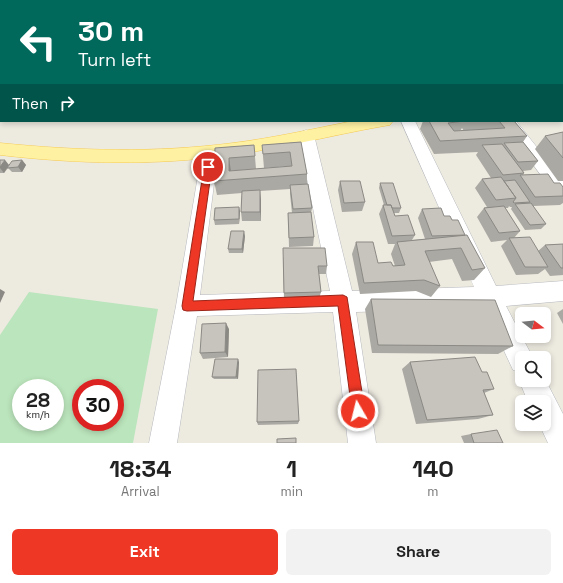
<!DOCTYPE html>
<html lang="en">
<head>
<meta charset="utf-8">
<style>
  body { margin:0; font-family:"Space Grotesk",sans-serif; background:#f2f2f2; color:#222; height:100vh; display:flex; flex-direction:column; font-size:15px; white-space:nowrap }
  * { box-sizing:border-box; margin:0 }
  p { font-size:13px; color:#767676 }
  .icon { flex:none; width:22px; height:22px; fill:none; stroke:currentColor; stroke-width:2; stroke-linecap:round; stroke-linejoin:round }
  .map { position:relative; height:443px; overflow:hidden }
  .side { display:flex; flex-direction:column; background:#fff; flex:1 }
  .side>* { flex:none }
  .guide { position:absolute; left:0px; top:0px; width:563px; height:122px; box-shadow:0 2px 6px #0003; background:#00695c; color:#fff; overflow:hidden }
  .needle { width:26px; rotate:106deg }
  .tools { position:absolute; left:515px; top:307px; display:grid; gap:8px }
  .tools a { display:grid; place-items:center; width:36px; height:36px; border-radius:6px; background:#fff; box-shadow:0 2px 6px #0003; font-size:20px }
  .speed { position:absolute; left:12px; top:379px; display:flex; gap:8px; font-size:20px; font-weight:700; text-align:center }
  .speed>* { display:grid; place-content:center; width:52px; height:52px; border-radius:50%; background:#fff; box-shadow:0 2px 6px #0003; line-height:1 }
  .speed small { font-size:10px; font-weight:400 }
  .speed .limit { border:6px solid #d22; background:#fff; color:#111 }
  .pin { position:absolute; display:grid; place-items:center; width:34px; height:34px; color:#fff; margin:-17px; border:2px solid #fff; border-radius:50%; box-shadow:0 1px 4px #0007 }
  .me { position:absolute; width:44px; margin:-22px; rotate:352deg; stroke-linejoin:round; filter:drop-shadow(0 0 3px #0008) }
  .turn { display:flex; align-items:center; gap:14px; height:84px; padding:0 12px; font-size:18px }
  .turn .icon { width:52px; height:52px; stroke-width:2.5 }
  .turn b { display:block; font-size:28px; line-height:34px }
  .then { display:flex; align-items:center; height:38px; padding:0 12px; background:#0003; gap:8px; font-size:15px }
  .eta { display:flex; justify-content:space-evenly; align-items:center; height:68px; text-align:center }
  .eta b { font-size:24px; font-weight:800; line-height:28px }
  .cta { display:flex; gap:8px; margin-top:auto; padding:8px 12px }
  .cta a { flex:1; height:46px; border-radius:6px; background:#ee3725; color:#fff; font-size:16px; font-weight:800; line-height:46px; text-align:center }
  .cta a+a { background:#f2f2f2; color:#222 }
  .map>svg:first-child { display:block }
</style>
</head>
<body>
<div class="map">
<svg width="563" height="443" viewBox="0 0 563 443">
  <rect width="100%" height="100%" fill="#edeae0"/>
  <path fill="#bbe5bc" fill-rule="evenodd" d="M29,292L158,309L133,443H0V335ZM21,388H55V422H21ZM81,388H115V422H81Z"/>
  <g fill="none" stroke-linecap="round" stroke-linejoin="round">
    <defs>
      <path id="minor" d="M401,121H415L496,286L563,281V301L506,306L533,358H522V380H544V377L563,414V443H548L539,424H544V402H528L519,380L522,373L513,370L484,308L356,312L376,443H348L333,312L197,316L177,443H149L176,306L202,152L204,148L210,147L216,148L218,152L200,295L330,291L298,135L301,132L306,130L311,132L314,135L352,291L474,287Z
        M501,121H516L563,180V199L557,197Z"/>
      <path id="tertiary" d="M385,0H399L400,1H386Z
        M562,59H563V67H562Z"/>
      <path id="primary" d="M562,98H563V108H562Z
        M353,121H393L390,125L384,126C333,135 283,148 232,155C155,166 77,164 0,155V143C78,151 156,153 233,143C273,138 313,129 353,121Z"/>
    </defs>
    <use href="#minor" stroke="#b6b8bd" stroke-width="1"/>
    <use href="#tertiary" stroke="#b6b8bd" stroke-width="1"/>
    <use href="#primary" stroke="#f5c950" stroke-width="1"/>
    <use href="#minor" fill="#fff" fill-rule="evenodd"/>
    <use href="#tertiary" fill="#fff" fill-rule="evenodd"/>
    <use href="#primary" fill="#fff1a2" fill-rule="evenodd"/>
  </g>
  <path fill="#aba9a3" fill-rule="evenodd" d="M435,0H563V7H562V1H435Z
    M423,121H514L527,136L523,142L538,161L531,170L523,171L524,173L523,175L554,183L563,187V203L560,205L533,206L546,224L541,229L525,230L511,209L512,207H510L509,206L508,208H505L520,231L514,238L538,251L545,245L563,244V275L550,276L545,269L538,274L516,275L501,246L507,240L491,242L477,217L484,208L487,207L475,188L482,179L491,178L476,155L478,152L434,154L420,129ZM462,128L464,131H460Z
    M563,132V181H558L535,149L545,136Z
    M301,142L307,174V184L312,208L311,213L314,237L313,246L289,247L288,213H292L290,194V189L260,191L261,221H242L241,212L242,193L217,195L214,181L215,148L254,145L256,169L289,166L264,168L262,145Z
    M0,160L9,165L22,160L26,165L22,172H12L8,168L4,173H0Z
    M340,181L365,202L362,211L342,212L338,190Z
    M380,183L401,208L399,213H394L395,216L415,235L412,240L425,239L418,218L422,209L444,216L452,220L465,235L485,268L474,280L462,281L452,259L429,262L440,286L431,297L416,291L360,294L352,254L356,242L378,263L395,266L391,254L395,244H388L379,214L383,205H384L379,188Z
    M240,211L239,224L215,225L214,220Z
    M245,236L243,253H229L228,249Z
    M283,257L327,266L326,274H319L321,292L319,299L284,300Z
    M371,299L513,346L498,354L372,353L365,309Z
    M563,309V324L557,313Z
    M229,329L228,357L203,359L200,353Z
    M239,362L238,379H214L212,377Z
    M410,362L482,372L494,389L484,393L493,415L478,419L416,424L402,369Z
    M299,421L298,424L258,425L257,422Z
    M471,434L503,443H464L461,436Z"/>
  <path fill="#8b8984" d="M0,98L1,99V105L0,106Z
    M229,158L231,171H229Z
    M5,160L9,165L4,173L0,168V167Z
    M22,160L26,165L22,172L18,167Z
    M260,190L261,200V221L260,212Z
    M239,207L240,211L239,224Z
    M244,231L245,236L243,253L242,249Z
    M0,289L5,292L0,303Z
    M226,323L229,329L228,357L225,352Z
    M238,359L239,362L238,379L236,377Z"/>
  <path fill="#c7c4bd" stroke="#8b8984" d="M201,0H217L216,1H201Z
    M469,0H509L507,1H472Z
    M429,121H465L448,123L454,131L505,128L499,121H514L527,136L440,141Z
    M563,132V158L545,136Z
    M301,142L307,174L214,181L215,148L254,145L255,156L229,158V171L292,166L290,152L263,154L262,145Z
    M523,142L538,161L518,162L504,143Z
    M502,144L524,173L503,175L482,145Z
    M0,160H5L0,167Z
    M22,160L18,167L7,168L12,161Z
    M548,174L554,183H560L563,187V196L535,197L520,175Z
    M501,177L516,198L496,200L482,179Z
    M515,180L530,202L514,203L513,202L516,198L504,181Z
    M340,181H360L365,202L344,203Z
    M380,183H393L401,208H392L391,205H387Z
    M308,184L312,208L293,209L290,185Z
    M260,190V212H241L242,191Z
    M531,203L546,224L530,225L515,204Z
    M383,205H391L395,216L408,215L415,235L392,236Z
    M504,206L520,231L499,233L484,208Z
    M239,207V219L214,220L215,208Z
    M441,208L444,216H450L452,220H458L465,235L432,236L422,209Z
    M311,212L314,237L289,238L288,213Z
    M231,231H244L242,249H228Z
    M467,235L485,268L472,270L461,248L425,251L440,286L424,280L364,283L356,242H373L378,263L391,262L393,266L405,265L397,242Z
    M530,237L548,267H525L509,238Z
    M563,244V268H561L545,245Z
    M283,248H325L327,266H318L321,292L284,293Z
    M371,299L495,300L513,346L378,345Z
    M226,323L225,352L200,353L202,324Z
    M475,357L482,372H487L494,389L483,390L493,415L427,420L410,362Z
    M215,359H238L236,377H212Z
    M296,369L299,421L257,422L258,370Z
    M497,430L503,443H474L471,434Z
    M296,438V443H277V439Z"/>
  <path fill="#ee3725" stroke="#9b2418" d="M208,164L212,167L193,301L343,295L347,297L365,411L363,416L358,418L354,416L352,411L338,306L187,311L183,310L182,306L204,167Z"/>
</svg>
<div class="tools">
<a><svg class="needle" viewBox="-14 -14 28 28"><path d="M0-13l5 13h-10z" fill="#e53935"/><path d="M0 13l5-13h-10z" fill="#767676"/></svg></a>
<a><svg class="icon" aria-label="search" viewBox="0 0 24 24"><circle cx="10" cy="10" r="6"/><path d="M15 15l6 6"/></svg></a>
<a><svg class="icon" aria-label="layers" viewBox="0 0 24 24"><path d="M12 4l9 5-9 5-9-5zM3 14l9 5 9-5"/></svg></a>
</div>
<div class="speed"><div>28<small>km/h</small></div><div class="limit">30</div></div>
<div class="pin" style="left:208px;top:167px;background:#d93025"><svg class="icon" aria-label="arrive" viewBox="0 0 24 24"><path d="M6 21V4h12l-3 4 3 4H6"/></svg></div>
<svg class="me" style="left:358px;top:411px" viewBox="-20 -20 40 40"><circle r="17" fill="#ee3725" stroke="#fff" stroke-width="3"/><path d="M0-11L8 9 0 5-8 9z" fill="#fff"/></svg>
<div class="guide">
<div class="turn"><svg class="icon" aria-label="left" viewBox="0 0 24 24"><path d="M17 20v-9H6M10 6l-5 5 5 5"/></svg><div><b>30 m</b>Turn left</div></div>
<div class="then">Then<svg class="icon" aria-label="right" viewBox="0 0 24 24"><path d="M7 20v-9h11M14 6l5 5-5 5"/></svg></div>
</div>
</div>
<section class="side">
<div class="eta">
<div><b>18:34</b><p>Arrival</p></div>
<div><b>1</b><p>min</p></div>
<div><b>140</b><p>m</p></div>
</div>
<div class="cta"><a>Exit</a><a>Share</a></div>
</section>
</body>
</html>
